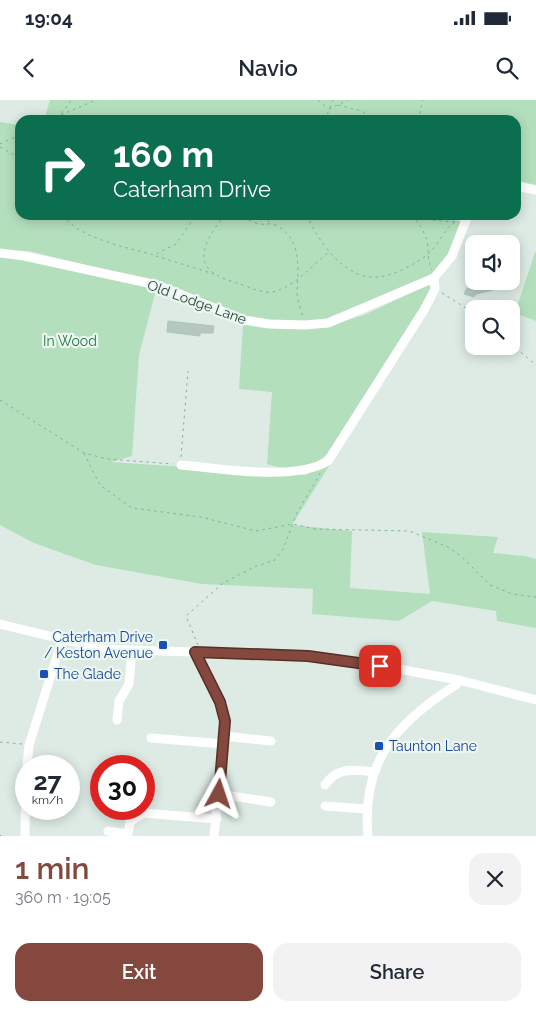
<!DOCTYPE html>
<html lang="en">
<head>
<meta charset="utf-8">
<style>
  body { margin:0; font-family:Raleway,sans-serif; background:#f2f2f3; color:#1f2937; height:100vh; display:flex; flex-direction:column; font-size:19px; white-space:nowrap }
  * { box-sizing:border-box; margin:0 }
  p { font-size:16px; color:#747a83 }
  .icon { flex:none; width:28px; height:28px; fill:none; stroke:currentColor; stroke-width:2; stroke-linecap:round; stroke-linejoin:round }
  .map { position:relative; height:736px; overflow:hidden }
  .side { display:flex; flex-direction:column; background:#fff; flex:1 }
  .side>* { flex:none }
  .top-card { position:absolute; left:15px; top:15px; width:506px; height:105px; border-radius:15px; box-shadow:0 2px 12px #0003; background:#0b6e4f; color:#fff; overflow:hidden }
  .controls { position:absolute; left:465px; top:135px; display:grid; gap:10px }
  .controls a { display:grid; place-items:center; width:55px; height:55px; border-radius:10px; background:#fff; box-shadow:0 2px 12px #0003; font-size:25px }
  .speed { position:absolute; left:15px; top:655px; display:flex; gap:10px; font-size:25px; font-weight:700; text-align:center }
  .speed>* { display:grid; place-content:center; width:65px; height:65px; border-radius:50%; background:#fff; box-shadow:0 2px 12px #0003; line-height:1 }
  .speed small { font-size:12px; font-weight:400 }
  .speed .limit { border:8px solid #d22; background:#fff; color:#111 }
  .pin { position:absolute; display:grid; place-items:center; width:42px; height:42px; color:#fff; margin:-21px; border-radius:10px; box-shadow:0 2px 8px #0006 }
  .me { position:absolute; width:55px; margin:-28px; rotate:5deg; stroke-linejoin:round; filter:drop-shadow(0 0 4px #0008) }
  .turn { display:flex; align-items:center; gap:18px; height:105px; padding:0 15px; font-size:22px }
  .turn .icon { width:65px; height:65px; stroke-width:2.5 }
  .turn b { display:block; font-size:35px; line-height:42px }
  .round { display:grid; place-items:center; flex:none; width:52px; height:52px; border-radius:15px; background:#f2f2f3 }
  .head { display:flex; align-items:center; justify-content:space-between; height:85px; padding:0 15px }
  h1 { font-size:30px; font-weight:600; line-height:38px; color:#84483e }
  .action { display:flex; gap:10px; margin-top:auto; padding:10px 15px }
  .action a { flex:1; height:58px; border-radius:15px; background:#84483e; color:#fff; font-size:20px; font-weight:600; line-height:58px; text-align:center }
  .action a+a { background:#f2f2f3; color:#1f2937 }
  .status { display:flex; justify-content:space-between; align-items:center; height:35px; padding:0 25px; background:#fff; direction:ltr }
  .status svg { height:14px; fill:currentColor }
  header { display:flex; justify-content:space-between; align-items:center; height:65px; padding:0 15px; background:#fff; font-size:22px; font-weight:600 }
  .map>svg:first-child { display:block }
</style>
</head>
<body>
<div class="status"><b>19:04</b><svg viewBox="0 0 49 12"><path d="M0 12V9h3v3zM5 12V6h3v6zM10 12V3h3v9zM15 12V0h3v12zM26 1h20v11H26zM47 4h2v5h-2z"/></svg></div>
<header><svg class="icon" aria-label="back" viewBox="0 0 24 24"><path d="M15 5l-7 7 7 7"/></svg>Navio<svg class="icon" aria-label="search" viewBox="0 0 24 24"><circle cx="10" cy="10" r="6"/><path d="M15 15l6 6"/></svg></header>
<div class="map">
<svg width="536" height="736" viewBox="0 0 536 736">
  <rect width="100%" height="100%" fill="#ddebe4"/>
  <path fill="#b3dfbd" d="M50,0H536V85L516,80V20H44Z
    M0,22L20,25V115H444L463,123L450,154L433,175L327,219L308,222L247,218L156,182L29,151L0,150Z
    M535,152H536V221L515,213Z
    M0,156L17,157L156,187L262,227L310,229L334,224L364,215L432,183L433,188L421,208L327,354C322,358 316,363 310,366C300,371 278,368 267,364L272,292L239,289L243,225L156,190L139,255L132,356L111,362L306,375L334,358L292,425L352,431L350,488L430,494L422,432L498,437L493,453L525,456L536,459V528L497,521L496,511L432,501L399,521L312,514L313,489L202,484L96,465L34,443L0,425Z"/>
  <path fill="#b5c8c0" stroke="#afc5bb" d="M492,184L493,190L476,194L474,197L464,194L467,188L473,190L474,186Z
    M168,221L214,226L213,233H200V236L167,232Z"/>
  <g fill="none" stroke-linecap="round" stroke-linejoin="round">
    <path stroke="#7ab29e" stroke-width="1" stroke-dasharray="2.5 4" stroke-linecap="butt" d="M318,0L328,9
      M338,5L362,11L374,20
      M329,9L348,0
      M49,20L96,0
      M61,20L62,13L71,0
      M325,20L333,0
      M418,20L423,0
      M0,44L20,35
      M0,47L20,58
      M63,115C77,138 129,148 154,155L176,144L196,115
      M225,115C213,130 190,159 215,174C222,179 232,181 240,184C248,187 265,194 273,192C296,186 311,166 329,152
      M237,115C244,118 252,122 259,124C266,125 270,122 277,126C302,139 298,168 297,192C297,200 301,210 303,218
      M307,115C317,140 342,175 371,177C389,179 414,165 428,154C439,145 443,130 455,122
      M412,115C418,122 424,131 427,141C429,151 427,160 432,170
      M421,115L431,120L455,122
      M268,122L269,115
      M156,156L214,174
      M442,193L474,213
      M511,244L536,265
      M0,300L84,353L107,359L173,364
      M84,353L100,385L132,408L201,417L256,431L293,424L315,429L409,431L448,447L462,457L490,485L512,494L536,497
      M181,357L188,271
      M198,545L186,516L223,483L254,467L275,460L283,449L297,413L321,372
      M0,642L22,644
      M0,735L1,736"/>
    <path stroke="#fff" stroke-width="9" d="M516,86L536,90
      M0,153L24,156L157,185L244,220L269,224L305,225L328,223L434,178L452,156L468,115
      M181,365C221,368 293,382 328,361L424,210L435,189L434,178
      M0,524L103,549L307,556L398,569L459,580L536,600
      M195,552L220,603L225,621L214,736
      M117,620L119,601L129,584L132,550
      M224,636L271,641
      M151,638L224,644
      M27,666L29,645L62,540
      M325,685C338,666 355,670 375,672
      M219,694L271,702
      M325,706L366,709
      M108,731L128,734L130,722L143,713L217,719
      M25,736L26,672
      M368,736C361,661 397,622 456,585L459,580"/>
  </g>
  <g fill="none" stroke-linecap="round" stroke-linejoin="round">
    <defs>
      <path id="route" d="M219,694L225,621L220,602L195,552L308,556L380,566"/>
    </defs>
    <use href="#route" stroke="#562f28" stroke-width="12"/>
    <use href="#route" stroke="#84483e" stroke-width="9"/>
  </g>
  <g fill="#1a4fb4" stroke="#edf7f2" stroke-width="2">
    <rect x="158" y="540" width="10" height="10" rx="2.5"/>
    <rect x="39" y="569" width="10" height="10" rx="2.5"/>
    <rect x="374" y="641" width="10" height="10" rx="2.5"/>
  </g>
  <g text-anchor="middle" stroke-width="4.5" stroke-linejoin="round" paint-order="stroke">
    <g font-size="14" fill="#1d3b32" stroke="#edf7f2">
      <text transform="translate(197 202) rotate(20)" y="5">Old Lodge Lane</text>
    </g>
    <g font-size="14" fill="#237640" stroke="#edf7f2">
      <text x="70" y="246">In Wood</text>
    </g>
    <g font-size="14" fill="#164399" stroke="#edf7f2" text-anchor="start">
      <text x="153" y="542" text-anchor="end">Caterham Drive<tspan x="153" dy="16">/ Keston Avenue</tspan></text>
      <text x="54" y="579">The Glade</text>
      <text x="389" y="651">Taunton Lane</text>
    </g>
  </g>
</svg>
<div class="controls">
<a><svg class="icon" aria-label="sound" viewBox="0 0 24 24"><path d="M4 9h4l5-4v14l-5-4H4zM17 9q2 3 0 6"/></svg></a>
<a><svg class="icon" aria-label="search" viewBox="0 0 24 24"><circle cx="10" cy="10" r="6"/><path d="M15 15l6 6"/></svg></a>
</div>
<div class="speed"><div>27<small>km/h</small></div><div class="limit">30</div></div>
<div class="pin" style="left:380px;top:566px;background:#d93025"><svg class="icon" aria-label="arrive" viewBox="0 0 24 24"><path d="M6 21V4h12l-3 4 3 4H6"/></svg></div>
<svg class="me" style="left:219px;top:694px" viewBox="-20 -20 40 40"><path d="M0-17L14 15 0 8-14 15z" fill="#84483e" stroke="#fff" stroke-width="4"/></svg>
<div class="top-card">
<div class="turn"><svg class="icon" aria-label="right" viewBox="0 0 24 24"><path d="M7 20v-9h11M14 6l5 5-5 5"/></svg><div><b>160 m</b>Caterham Drive</div></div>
</div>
</div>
<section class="side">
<div class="head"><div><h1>1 min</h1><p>360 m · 19:05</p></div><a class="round"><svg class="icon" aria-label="close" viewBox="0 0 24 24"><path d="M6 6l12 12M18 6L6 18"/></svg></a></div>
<div class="action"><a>Exit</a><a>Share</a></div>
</section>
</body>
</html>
